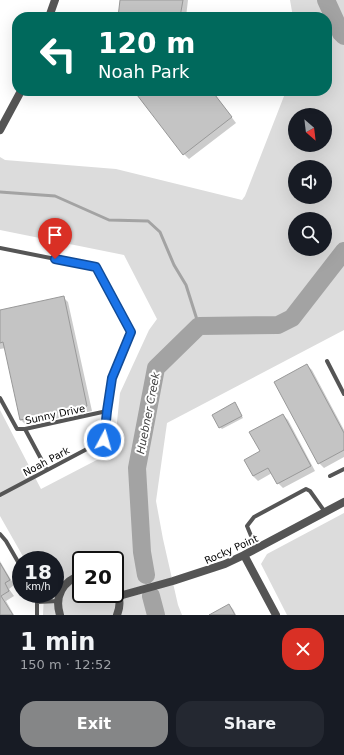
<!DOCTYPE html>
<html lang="en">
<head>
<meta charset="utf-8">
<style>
  body { margin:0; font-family:"DejaVu Sans",sans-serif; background:#242831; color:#f1f3f6; height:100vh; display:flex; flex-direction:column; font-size:15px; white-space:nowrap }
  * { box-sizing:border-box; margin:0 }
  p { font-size:13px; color:#9ea1a6 }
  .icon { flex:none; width:22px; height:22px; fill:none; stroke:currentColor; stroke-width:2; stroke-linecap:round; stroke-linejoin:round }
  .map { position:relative; height:615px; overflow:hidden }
  .details { display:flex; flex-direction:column; background:#171b24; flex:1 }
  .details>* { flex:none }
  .guide { position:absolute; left:12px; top:12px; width:320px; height:84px; border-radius:16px; box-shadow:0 4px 16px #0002; background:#00695c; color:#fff; overflow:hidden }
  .needle { width:26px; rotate:152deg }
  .controls { position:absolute; left:288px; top:108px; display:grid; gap:8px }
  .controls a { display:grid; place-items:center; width:44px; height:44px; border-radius:50%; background:#171b24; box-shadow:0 4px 16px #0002; font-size:20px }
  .speed { position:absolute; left:12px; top:551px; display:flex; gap:8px; font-size:20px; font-weight:700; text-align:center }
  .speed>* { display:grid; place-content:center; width:52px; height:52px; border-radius:50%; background:#171b24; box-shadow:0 4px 16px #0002; line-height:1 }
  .speed small { font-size:10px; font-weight:400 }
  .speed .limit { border:2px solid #111; border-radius:6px; background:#fff; color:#111 }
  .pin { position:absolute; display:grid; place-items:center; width:34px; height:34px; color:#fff; margin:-41px -17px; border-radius:50% 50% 50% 0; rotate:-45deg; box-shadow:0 0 4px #0007 }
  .pin .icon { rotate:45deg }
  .me { position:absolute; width:44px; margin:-22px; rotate:6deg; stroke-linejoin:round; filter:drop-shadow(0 0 3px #0008) }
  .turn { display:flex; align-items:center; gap:14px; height:84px; padding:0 20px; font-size:18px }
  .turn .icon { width:52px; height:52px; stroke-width:2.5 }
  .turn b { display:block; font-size:28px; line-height:34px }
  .round { display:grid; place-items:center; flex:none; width:42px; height:42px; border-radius:16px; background:#242831 }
  .overview { display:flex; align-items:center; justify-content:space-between; height:68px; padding:0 20px }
  h1 { font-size:24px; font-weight:700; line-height:30px }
  .cta { display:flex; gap:8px; margin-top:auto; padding:8px 20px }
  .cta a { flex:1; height:46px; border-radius:16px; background:#858687; color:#fff; font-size:16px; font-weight:700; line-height:46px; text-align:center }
  .cta a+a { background:#242831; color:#f1f3f6 }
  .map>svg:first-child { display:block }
</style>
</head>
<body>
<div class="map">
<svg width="344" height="615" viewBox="0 0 344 615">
  <rect width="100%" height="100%" fill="#fff"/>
  <path fill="#dcdcdc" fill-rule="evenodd" d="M290,0H344V330L167,423L156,501L163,539L178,605L182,615H43L44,594H55V560H25L0,516V410L41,489L114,451L120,393L149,330L157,319L124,255L0,230V157L5,160L116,169L242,200L245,196L286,91H327V17H293ZM295,115H325V145H295ZM295,167H325V197H295ZM295,219H325V249H295ZM81,560H115V594H81Z
    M344,513V615H287L261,564L267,554Z"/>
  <path fill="#0003" d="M121,0H188L186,17H119Z
    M135,91H212L236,123L189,159L184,154Z
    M63,297L68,302L92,411L26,425L21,420L6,348L0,349V311Z
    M307,365L312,370L344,430V457L324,468L319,463Z
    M237,406L243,418L222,429L220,427Z
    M283,415L288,420L315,471L283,488L278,483L272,473L258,481L253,476L245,460L261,452Z
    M0,561L14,585L9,589L14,596L6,601L14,615H0Z
    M229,605L233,609L236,615H211Z"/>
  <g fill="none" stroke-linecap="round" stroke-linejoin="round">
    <path stroke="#a3a3a3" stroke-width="3" d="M0,192L55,196L109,220L148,221L160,232L174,265L186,285L199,326"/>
    <path stroke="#a3a3a3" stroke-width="18" d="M326,0L341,33L344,36
      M146,575L142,552L137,468L156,368L199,326L278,325L292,318L344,251
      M151,596L156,615"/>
  </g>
  <path fill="#c4c4c4" stroke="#999" d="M120,0H183L180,17H118Z
    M134,91H212L232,117L183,155Z
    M64,296L87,406L20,420L3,342L0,343V310Z
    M307,364L344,433V450L318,464L274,382Z
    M235,402L242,416L219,428L212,415Z
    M283,414L311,466L277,484L268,468L253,476L244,460L260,451L249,432Z
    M0,563L10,580L5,583L9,591L1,596L13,615H0Z
    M229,604L235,615H209Z"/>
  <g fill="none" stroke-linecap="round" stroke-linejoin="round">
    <path stroke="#555" stroke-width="4" d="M0,248L96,267L131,332L112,378L107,411L104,440L0,495
      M327,361L344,394
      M0,398L17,429H25L107,411
      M25,429L47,470
      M330,476L344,469
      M0,534L6,541L21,567
      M256,548L247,526L254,517L306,489L310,491L325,512
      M35,594L37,602L58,601
      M37,602V615"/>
    <path stroke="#555" stroke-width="8" d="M49,17L55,0
      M0,130L21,91
      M244,555L276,615
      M115,588C120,598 121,605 117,615
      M119,596L173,581L225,564L244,555L344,502
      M60,615C54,596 63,581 81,575"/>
  </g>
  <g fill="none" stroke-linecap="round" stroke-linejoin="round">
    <defs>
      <path id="route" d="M55,259L96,267L131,332L112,378L107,411L104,440"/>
    </defs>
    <use href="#route" stroke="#114b97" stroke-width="10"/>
    <use href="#route" stroke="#1a73e8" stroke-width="7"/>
  </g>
  <g text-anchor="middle" stroke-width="4" stroke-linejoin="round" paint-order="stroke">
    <g font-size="10" fill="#000" stroke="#fff">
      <text transform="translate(55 414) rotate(-12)" y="4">Sunny Drive</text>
      <text transform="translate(46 461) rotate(-28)" y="4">Noah Park</text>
      <text transform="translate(231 549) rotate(-24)" y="4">Rocky Point</text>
    </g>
    <g font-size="11" font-style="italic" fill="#444" stroke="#fff">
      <text transform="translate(148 413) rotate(-79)" y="4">Huebner Creek</text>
    </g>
  </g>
</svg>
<div class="controls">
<a><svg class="needle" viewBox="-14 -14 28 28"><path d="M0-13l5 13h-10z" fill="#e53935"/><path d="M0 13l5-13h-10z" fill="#9ea1a6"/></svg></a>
<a><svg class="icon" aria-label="sound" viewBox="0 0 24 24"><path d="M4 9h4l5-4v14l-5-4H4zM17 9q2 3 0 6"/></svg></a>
<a><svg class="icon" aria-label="search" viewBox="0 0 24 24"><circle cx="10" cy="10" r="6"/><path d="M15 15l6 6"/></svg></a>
</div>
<div class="speed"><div>18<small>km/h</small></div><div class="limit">20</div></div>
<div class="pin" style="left:55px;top:259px;background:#d93025"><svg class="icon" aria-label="arrive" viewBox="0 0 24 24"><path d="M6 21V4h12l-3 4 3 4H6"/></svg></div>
<svg class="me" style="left:104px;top:440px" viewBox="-20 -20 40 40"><circle r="17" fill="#1a73e8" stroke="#fff" stroke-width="3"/><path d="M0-11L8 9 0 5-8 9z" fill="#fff"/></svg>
<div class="guide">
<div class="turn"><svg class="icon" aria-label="left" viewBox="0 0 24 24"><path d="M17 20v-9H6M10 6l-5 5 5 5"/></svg><div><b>120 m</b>Noah Park</div></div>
</div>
</div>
<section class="details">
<div class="overview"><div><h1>1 min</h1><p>150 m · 12:52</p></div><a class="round" style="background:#d93025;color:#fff"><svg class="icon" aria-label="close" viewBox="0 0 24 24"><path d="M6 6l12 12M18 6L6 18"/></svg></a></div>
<div class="cta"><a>Exit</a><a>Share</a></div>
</section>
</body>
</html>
